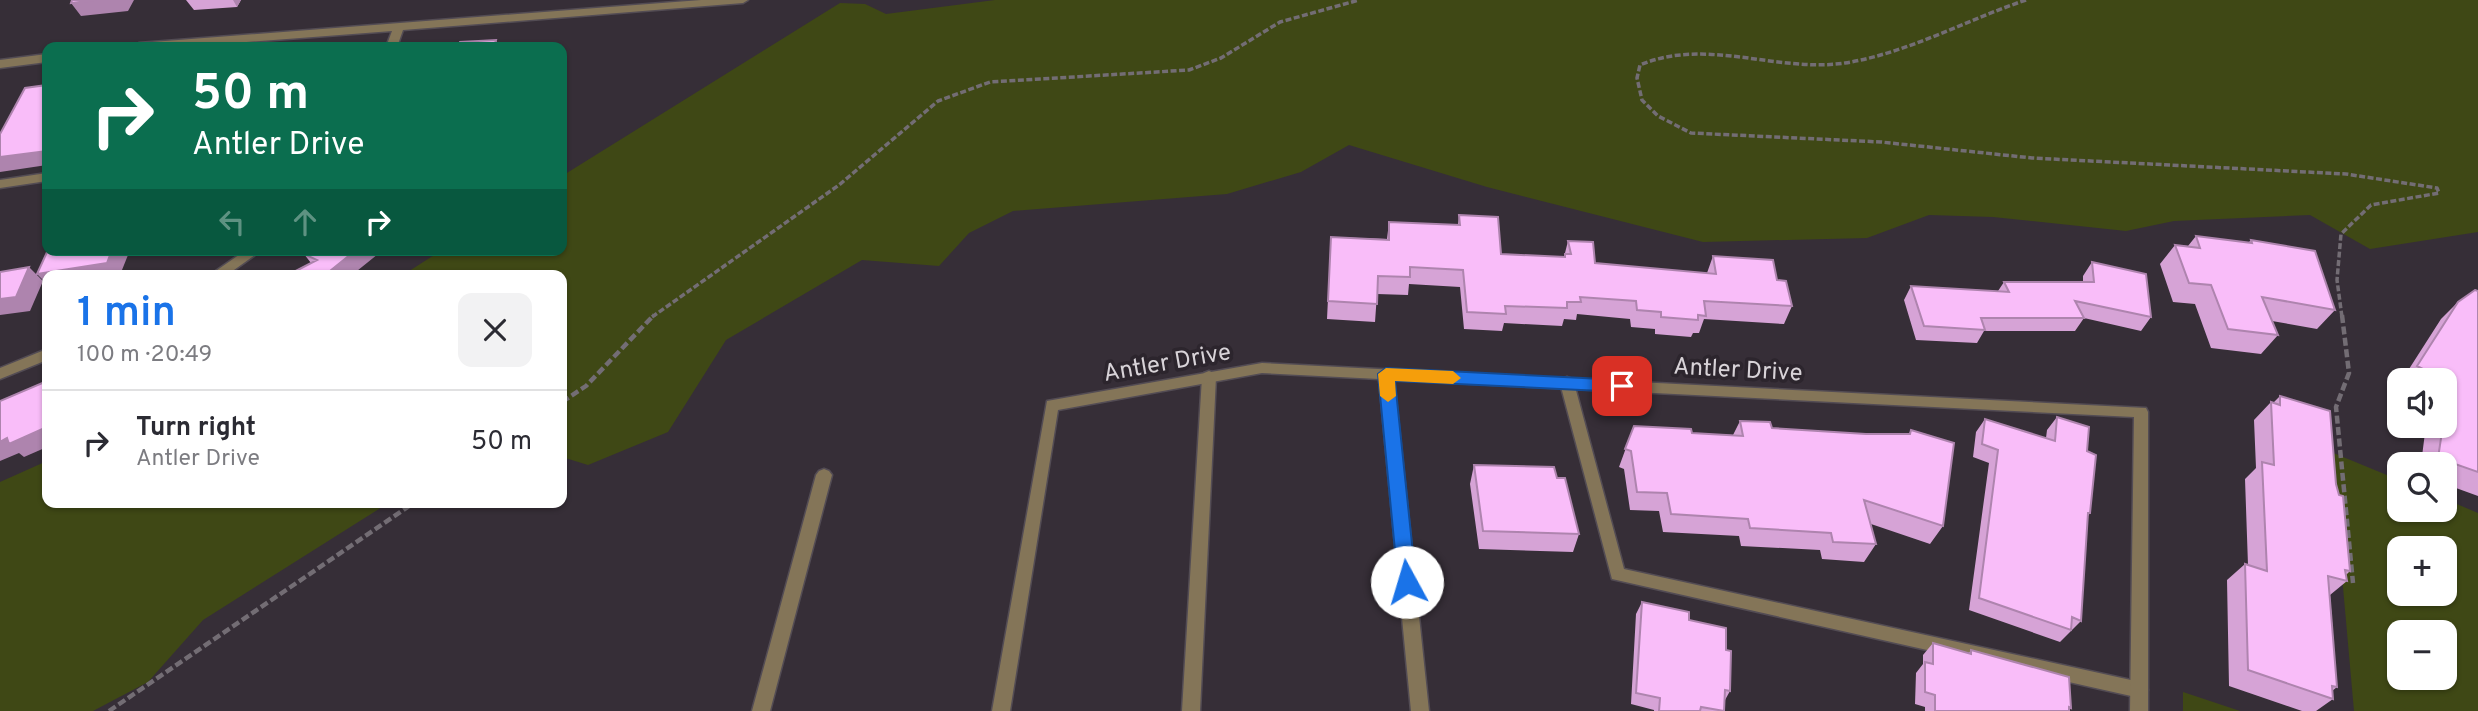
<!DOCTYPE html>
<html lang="en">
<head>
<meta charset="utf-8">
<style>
  body { margin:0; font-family:Overpass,sans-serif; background:#f2f2f3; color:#2b2b33; height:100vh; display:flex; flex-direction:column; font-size:26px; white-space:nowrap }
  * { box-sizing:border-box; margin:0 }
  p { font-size:23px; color:#7c7c81 }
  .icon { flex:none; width:38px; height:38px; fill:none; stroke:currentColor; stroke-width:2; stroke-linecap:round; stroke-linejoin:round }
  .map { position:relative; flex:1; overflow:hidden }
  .side { position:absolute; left:42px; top:270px; width:525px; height:238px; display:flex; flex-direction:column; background:#fff; border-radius:14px; box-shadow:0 2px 5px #0004 }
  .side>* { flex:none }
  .hud { position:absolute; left:42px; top:42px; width:525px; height:214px; border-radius:14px; box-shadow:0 2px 5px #0004; background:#0b6e4f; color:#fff; overflow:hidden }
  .buttons { position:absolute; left:2387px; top:368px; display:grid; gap:14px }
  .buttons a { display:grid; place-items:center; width:70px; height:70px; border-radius:14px; background:#fff; box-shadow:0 2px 5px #0004; font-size:35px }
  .pin { position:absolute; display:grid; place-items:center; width:60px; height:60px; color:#fff; margin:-30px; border-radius:14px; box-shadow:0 4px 10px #0006 }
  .me { position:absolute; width:77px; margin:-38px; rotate:354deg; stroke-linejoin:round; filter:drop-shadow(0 0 5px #0008) }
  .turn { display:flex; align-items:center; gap:24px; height:147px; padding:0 35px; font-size:32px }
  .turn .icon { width:91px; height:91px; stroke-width:2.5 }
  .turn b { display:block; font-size:49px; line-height:60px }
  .lanes { display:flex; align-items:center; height:66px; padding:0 35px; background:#0003; justify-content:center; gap:35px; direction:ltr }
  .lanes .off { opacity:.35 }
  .round { display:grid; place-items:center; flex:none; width:74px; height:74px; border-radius:14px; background:#f2f2f3 }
  .headline { display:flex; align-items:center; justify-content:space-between; height:119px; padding:0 35px }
  h1 { font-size:42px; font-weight:600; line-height:52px; color:#1a73e8 }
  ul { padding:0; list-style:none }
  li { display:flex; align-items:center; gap:21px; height:105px; padding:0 35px; border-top:2px solid #e1e1e2 }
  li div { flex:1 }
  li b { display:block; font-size:26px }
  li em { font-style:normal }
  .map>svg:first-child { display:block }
</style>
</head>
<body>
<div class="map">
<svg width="2478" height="711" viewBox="0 0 2478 711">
  <rect width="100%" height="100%" fill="#362e37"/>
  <path fill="#3f4815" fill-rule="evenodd" d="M995,0H2478V232L2370,249L2310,215L2174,221L2126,231L1993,217L1929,215L1867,238L1703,242L1487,187L1349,145L1301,172L1227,194L1013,211L969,233L939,266L862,260L726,340L668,432L588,465L562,457V275H403L442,250H562V176L840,3L865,4L886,14Z
    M2331,452L2399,480V509H2445V499L2478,513V711H2354ZM2399,548H2445V593H2399ZM2399,632H2445V677H2399Z
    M47,461V502H390L203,620L148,682L93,711H0V482Z
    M2183,692L2240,711H2183Z"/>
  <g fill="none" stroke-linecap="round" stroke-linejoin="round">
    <defs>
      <path id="lane" d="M47,173V181L0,188V180Z
        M1209,371L1214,373L1216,377L1200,711H1182L1202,377L1204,373Z
        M1567,377L1572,379L1574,383L1624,569L2140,682L2146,684L2148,690L2146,696L2140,698L1612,579L1560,383L1562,379Z
        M824,469L829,471L832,475L770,711H752L816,475L819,471Z"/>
      <path id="street" d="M701,0H748L743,3L403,30L397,47H386L392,31L181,47H133L139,43Z
        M47,54V62L0,68V60Z
        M246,250H262L227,275H210Z
        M47,349V360L0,379V368Z
        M1262,363L2146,408L2148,412V711H2130L2134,417L1394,380L1429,711H1411L1379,379L1262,373L1058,410L1010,711H992L1047,401Z"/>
    </defs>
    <use href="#lane" stroke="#534c54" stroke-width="3"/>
    <use href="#street" stroke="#534c54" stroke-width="3"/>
    <path stroke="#736d74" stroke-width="3.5" stroke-dasharray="6 2.5" stroke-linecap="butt" d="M2026,0C1966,20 1908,53 1845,63C1778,73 1705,37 1640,65L1637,78L1642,100L1658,116L1691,133L1881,142L2032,158L2346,174L2437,188L2439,193L2371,205L2341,234L2337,280L2342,317
      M652,317L839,185L938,101L990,82L1189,70L1221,58L1280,22L1359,0"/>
    <path stroke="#736d74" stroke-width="4.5" stroke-dasharray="8 3.5" stroke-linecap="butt" d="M2342,315L2349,373L2336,407L2353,583
      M562,402L586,386L654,315
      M109,711L415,502"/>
    <use href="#lane" fill="#847558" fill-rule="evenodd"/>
    <use href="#street" fill="#847558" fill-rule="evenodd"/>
  </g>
  <path fill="#d6a3d6" d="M186,0H241L237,7L194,10Z
    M1459,215L1501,254L1564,257L1568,241L1595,263L1707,273L1713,256L1777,280L1792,306L1784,324L1704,319L1699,333H1693L1691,337L1655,334V329L1631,327L1630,319L1577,314L1576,320L1564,319L1562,326L1504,323L1502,331L1464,329L1460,287L1409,284L1408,295L1377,294L1375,322L1327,319L1331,237L1387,239L1389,222L1458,225Z
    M2196,236L2248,243L2251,240L2335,310L2317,329L2272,321L2278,335L2261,354L2211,348L2195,304L2173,302L2160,264L2175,245L2188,246Z
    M383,250L311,263L304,254Z
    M2092,262L2151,317L2141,331L2084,318L2075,331H1984L1977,343L1916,340L1904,300L1911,286L1998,291L2004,282H2083V276Z
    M2478,291V496L2445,484V464H2421L2426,425H2445V380H2402L2441,319L2458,302Z
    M2280,396L2336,484L2350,571L2346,575L2347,581L2330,595L2337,687L2332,691L2333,699L2316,711H2302L2229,686L2227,580L2245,564L2248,565L2245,479L2256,468L2254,420L2271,402L2273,403Z
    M2057,417L2087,451L2090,513L2088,516L2081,621L2060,642L1969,610L1989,463L1973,457L1976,432L1985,419L2046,438L2047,430Z
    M1740,421L1772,428L1866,434H1909L1911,430L1943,526L1930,544L1871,524L1876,544L1864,562L1822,559L1820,550L1741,546L1739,536L1663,532L1659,511L1630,510L1624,469L1619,467L1634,426L1692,433L1733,435Z
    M1474,465L1557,478L1579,534L1573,552L1479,549L1470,484Z
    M1642,602L1689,620L1726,650L1730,691L1725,700L1724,711H1654V710L1631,704L1636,614Z
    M1933,643L1969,653L1971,650L2071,708L2069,711H1925V707L1915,704L1916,673L1923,664V655Z"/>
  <path fill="#ae84ae" d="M96,0H134L128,11L81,16L71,3Z
    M233,0H241L237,7Z
    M496,40L500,47H494Z
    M47,151V165L0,172V157Z
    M112,250H130L120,275H47V284L37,274Z
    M356,250H383L352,275H325Z
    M29,267L43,281L30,311L0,315V299Z
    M47,420V447L24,457L19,453L0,461V442Z"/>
  <path fill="#f9bdf9" stroke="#ae84ae" stroke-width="2" d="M72,0H96L71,3Z
    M496,40L494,47H458L460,42Z
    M47,85V151L0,157V134L25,88Z
    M1459,215L1498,217L1501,254L1565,257V254H1571L1568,241L1593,242L1595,263L1716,274L1713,256L1773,260L1777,280L1786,281L1792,306L1704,301L1706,316L1698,315V320L1661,317V312L1637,310L1636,301L1580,297L1581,302H1567V308L1505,306L1506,314L1467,312L1463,270L1410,267V277L1378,276L1377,304L1328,301L1331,237L1389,240V222L1460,225Z
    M2196,236L2252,243L2251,240L2315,251L2335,310L2262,297L2278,335L2228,329L2211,285L2189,283L2175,245L2200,248Z
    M48,250H112L107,263L37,274Z
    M309,250H356L325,275H288L317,260L304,254Z
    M2092,262L2146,274L2151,317L2075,301L2084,318H1981L1985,330L1924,326L1911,286L2009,292L2004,282H2094Z
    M29,267L16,297L0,299V272Z
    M2475,290L2478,291V472L2438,458L2443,425H2445V410L2448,382L2417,366L2458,302Z
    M47,381V420L45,421L47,427L9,444L7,438L0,442V401Z
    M2280,396L2330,411L2336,484L2339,495L2343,496L2350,571L2345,570L2347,581L2328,576L2337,687L2332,686L2333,699L2248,670L2245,564L2267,571L2262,462L2274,465L2271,402L2280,405Z
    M2057,417L2089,427L2087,451L2096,455L2090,513H2088L2081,621L2072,617L2071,630L1979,598L1998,450L1982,444L1985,419L2055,441Z
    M1740,421L1770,422L1772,428L1866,434H1910L1911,430L1954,443L1943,526L1864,500L1876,544L1833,542L1831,533L1750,528L1748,519L1671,514L1667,493L1637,492L1631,451L1625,449L1634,426L1691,429L1692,433L1743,436Z
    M1474,465L1554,467L1557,478H1565L1579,534L1483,531Z
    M1642,602L1689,612V620L1726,628V650L1731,651L1730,691L1725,690L1724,711L1701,707L1700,711H1659L1660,698L1636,693Z
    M1933,643L1971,654V650L2069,677L2071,708L2069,707V711H1935V695L1925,692V662L1933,664Z"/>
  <path fill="#1a73e8" stroke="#114b97" stroke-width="2" d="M1386,368L1622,380L1630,386L1622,392L1395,381L1416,582L1413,587L1407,589L1400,587L1398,582L1378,374Z"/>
  <path fill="#f59e0b" d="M1386,368L1453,371L1461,378L1453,384L1395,381L1396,396L1388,402L1380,396L1378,374Z"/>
  <g text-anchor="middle" stroke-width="7" stroke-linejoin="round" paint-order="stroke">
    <g font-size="24" fill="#d8d3d8" stroke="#2c252d">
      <text transform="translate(1167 362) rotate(-10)" y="8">Antler Drive</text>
      <text transform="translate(1738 369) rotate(3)" y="8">Antler Drive</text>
    </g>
  </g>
</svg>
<div class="buttons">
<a><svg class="icon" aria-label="sound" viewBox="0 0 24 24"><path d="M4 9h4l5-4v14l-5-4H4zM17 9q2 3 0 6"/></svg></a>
<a><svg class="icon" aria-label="search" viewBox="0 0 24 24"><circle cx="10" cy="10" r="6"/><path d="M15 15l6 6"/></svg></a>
<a>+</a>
<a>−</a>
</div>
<div class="pin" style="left:1622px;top:386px;background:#d93025"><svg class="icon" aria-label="arrive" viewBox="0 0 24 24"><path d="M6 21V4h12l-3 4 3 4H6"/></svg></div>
<svg class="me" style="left:1407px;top:582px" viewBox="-20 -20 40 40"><circle r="19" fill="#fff"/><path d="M0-13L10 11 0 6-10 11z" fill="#1a73e8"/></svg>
<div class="hud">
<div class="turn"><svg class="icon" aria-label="right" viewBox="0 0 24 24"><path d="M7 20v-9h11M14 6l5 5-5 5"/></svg><div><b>50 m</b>Antler Drive</div></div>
<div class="lanes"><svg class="icon off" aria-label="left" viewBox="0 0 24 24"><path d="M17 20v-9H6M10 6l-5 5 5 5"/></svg><svg class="icon off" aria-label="ahead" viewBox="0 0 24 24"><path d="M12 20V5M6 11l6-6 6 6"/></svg><svg class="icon" aria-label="right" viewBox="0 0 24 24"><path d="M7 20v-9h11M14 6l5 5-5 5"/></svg></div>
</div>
<section class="side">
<div class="headline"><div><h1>1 min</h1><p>100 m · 20:49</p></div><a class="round"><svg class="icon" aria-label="close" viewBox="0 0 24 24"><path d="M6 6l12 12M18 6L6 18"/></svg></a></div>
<ul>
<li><svg class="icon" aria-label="right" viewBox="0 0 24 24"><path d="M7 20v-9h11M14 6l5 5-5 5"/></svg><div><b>Turn right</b><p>Antler Drive</p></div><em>50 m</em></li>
</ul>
</section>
</div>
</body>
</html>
